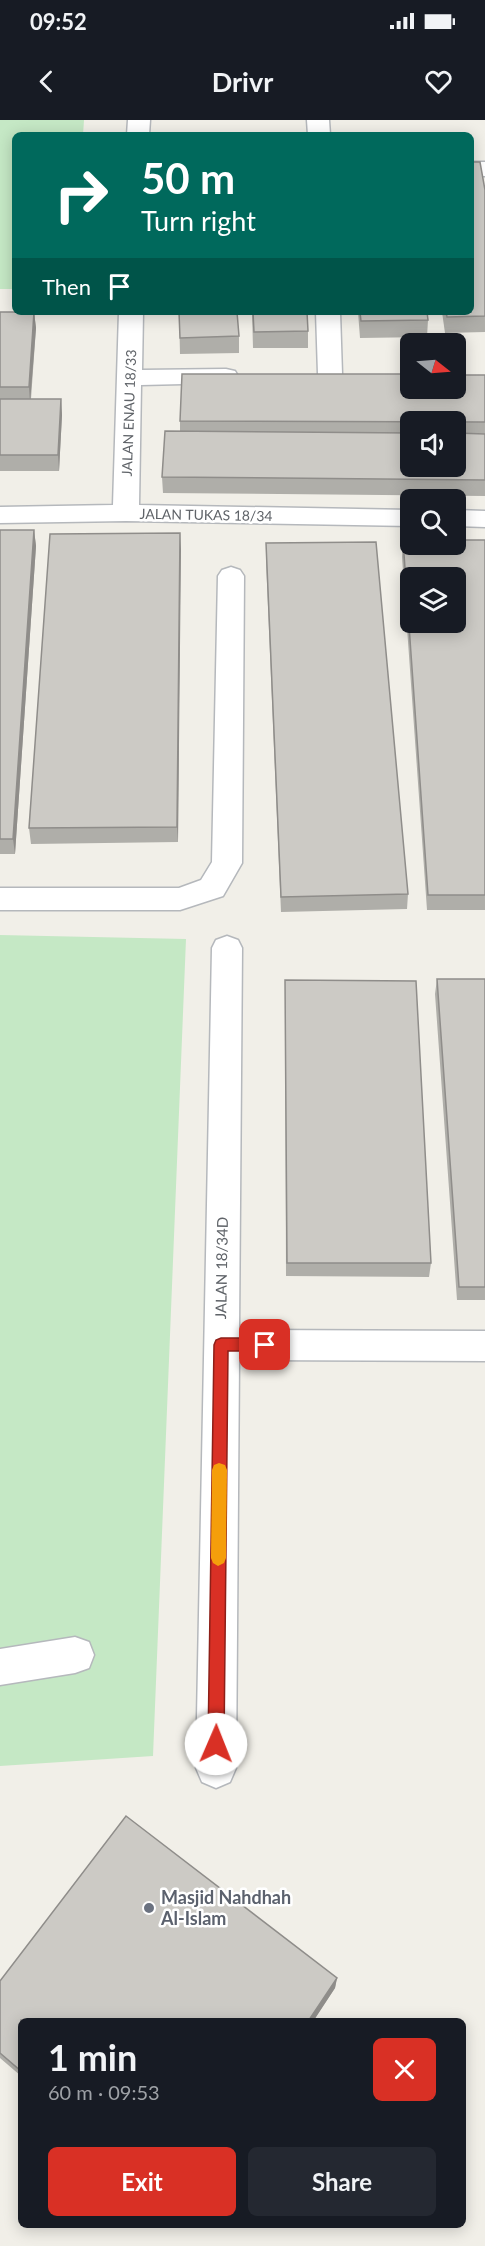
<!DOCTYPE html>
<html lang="en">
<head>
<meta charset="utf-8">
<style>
  body { margin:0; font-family:Lato,sans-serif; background:#242831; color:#f1f3f6; height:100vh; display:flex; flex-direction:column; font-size:22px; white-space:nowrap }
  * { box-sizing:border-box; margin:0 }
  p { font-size:20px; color:#9ea1a6 }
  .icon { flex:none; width:33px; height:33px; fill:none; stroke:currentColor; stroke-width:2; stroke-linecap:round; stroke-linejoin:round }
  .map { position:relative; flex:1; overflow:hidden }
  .sheet { position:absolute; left:18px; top:1898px; width:448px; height:210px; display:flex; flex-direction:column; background:#171b24; border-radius:9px; box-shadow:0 3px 15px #0003 }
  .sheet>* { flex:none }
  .hud { position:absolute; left:12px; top:12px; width:462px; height:183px; border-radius:9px; box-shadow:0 3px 15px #0003; background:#00695c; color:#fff; overflow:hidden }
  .needle { width:39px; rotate:107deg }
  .buttons { position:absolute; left:400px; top:213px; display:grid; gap:12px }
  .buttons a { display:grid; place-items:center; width:66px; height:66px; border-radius:9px; background:#171b24; box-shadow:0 3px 15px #0003; font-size:30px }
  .pin { position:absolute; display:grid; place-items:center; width:51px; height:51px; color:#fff; margin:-26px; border-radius:12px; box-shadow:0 3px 9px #0006 }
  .me { position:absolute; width:66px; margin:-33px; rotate:1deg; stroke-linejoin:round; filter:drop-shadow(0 0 4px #0008) }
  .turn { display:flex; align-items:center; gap:21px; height:126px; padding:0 30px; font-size:27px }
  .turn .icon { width:78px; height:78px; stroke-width:2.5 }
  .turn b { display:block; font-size:42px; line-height:51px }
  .then { display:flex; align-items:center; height:57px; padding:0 30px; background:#0003; gap:12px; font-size:22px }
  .round { display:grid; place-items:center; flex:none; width:63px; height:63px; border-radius:9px; background:#242831 }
  .summary { display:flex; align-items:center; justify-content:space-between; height:102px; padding:0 30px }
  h1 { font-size:36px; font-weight:700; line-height:45px }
  .cta { display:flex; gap:12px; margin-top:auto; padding:12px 30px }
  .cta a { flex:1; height:69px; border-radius:9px; background:#d93025; color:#fff; font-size:24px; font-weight:700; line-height:69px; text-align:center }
  .cta a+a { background:#242831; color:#f1f3f6 }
  .status { display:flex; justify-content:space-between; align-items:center; height:42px; padding:0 30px; background:#171b24; direction:ltr }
  .status svg { height:16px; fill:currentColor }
  header { display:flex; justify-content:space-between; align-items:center; height:78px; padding:0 30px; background:#171b24; font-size:27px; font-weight:700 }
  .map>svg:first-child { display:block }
</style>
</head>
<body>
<div class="status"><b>09:52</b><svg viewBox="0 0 49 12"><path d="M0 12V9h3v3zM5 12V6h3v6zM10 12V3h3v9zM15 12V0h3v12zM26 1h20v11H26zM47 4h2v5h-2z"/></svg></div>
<header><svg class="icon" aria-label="back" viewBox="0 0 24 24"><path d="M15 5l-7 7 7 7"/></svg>Drivr<svg class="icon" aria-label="heart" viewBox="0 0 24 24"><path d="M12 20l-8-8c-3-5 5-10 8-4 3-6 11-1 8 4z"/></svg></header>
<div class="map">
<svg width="485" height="2126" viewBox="0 0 485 2126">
  <rect width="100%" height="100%" fill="#f1efe8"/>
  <path fill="#c5e8c5" d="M0,0H84L83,15H15V169H0Z
    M0,815L186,819L153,1636L0,1646Z"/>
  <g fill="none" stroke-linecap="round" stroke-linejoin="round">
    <defs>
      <path id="minor" d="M128,0H150L149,15H127Z
        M307,0H329L330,15H308Z
        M471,42H485V56H471Z
        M119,192H143L142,250L226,249L235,251L238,256L235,261L226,263L141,265L139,385L411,390V406L126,401L0,403V387L113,385Z
        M316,192H340L342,254L339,259L330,261L321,259L318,254Z
        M456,390L485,391V407L456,406Z
        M231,447L240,450L244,456L242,743L223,776L180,790H0V768H179L201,760L212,742L218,456L222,450Z
        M227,816L238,820L242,828L239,1210L485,1211V1241L239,1240L236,1648L230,1662L216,1668L202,1662L196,1648L212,828L216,820Z
        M75,1517L89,1522L94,1535L89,1548L75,1553L0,1565V1529Z"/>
    </defs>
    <use href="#minor" stroke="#b5b8bc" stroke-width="3"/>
    <use href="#minor" fill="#fff" fill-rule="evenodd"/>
  </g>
  <path fill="#afaea9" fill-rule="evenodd" d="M485,70V212L445,213L442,192H471Z
    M0,192H34L36,208L31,279H61L62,295L59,351H0Z
    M179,192L239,216V233L180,234Z
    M252,192H307L308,211V228H253Z
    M358,192H427L428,200L427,217L360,218Z
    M485,255V376L163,373L162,357L180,311V301ZM411,302H456V346H411Z
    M0,410H34L36,426L15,734H0Z
    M180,413L178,722L31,724L29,708Z
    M403,420H485V790H427L402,437Z
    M266,423L408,774L407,789L281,792L266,440Z
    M437,859H485V1180H457L435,874Z
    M285,860L431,1143L429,1157L286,1156Z
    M337,1858L335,1868L314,1900H21V1956L0,1938V1861Z"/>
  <path fill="#8f8d8a" d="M34,192L36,208L30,283L29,267Z
    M61,279L62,295L59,351L58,335Z
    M34,410L36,426L15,734L13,719Z
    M180,413L181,429L178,722L177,707Z
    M337,1858L335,1868L314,1900H309Z"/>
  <path fill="#cccac5" stroke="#8f8d8a" stroke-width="1.5" fill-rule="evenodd" d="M471,42H480L485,70V196L447,197L446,192H471Z
    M0,192H34L29,267H0Z
    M179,192H237L239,216L180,218Z
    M253,192H307L308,211L254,212Z
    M360,192H427L428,200L361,201Z
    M182,254H411V268H456V255H485V302L180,301Z
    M0,279H61L58,335H0Z
    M165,311L411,313V346H456V313L485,314V360L162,357Z
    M0,410H34L13,719H0Z
    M180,413L177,707L29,708L50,414Z
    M403,420H411V424H456V420H485V775H428ZM411,458H456V502H411Z
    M376,422L408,774L281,777L266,423Z
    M437,859H485V1167H459Z
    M285,860L416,861L431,1143H287Z
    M126,1696L337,1858L309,1900H21V1951L0,1933V1861Z"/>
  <path fill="#d93025" stroke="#8d1f18" stroke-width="1.5" d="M221,1218H265L270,1220L272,1225L270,1229L265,1231H228L224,1624L222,1630L216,1632L210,1630L208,1624L214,1225L216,1220Z"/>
  <path fill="#f59e0b" d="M219,1343L225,1345L227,1350L226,1438L224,1443L218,1446L213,1443L211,1438L212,1350L214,1345Z"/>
  <circle fill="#6b7280" stroke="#fff" stroke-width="2" cx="149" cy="1788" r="6"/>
  <g text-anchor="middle" stroke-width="5" stroke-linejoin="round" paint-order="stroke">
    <g font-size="14" fill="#5f6368" stroke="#fff">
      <text transform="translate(129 293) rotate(-88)" y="5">JALAN ENAU 18/33</text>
      <text transform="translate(206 395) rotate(1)" y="5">JALAN TUKAS 18/34</text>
    </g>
    <g font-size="15" fill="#5f6368" stroke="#fff">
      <text transform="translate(222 1148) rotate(-89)" y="5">JALAN 18/34D</text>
    </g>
    <g font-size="18" font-weight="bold" fill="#5b616d" stroke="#fff" text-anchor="start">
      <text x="161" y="1784">Masjid Nahdhah<tspan x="161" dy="21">Al-Islam</tspan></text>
    </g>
  </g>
</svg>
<div class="buttons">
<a><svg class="needle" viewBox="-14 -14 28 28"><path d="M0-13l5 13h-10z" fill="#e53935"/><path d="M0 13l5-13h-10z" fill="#9ea1a6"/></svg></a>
<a><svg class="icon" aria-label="sound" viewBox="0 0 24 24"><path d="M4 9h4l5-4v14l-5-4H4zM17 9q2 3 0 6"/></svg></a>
<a><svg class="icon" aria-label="search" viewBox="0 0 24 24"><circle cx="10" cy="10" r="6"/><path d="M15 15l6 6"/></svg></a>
<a><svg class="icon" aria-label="layers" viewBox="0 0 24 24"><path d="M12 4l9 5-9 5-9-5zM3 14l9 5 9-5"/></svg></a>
</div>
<div class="pin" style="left:265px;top:1225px;background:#d93025"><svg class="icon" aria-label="arrive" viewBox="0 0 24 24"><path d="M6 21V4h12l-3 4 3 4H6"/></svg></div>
<svg class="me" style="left:216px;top:1624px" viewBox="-20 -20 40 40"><circle r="19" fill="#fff"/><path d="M0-13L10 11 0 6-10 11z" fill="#d93025"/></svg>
<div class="hud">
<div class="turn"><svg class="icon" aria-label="right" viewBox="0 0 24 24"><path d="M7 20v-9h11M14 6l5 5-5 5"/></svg><div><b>50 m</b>Turn right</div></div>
<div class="then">Then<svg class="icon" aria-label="arrive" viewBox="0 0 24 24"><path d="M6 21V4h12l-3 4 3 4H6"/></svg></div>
</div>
<section class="sheet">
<div class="summary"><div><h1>1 min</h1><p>60 m · 09:53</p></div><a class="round" style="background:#d93025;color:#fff"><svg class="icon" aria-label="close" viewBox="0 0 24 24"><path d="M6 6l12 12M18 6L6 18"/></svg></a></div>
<div class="cta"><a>Exit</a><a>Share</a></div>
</section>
</div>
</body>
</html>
